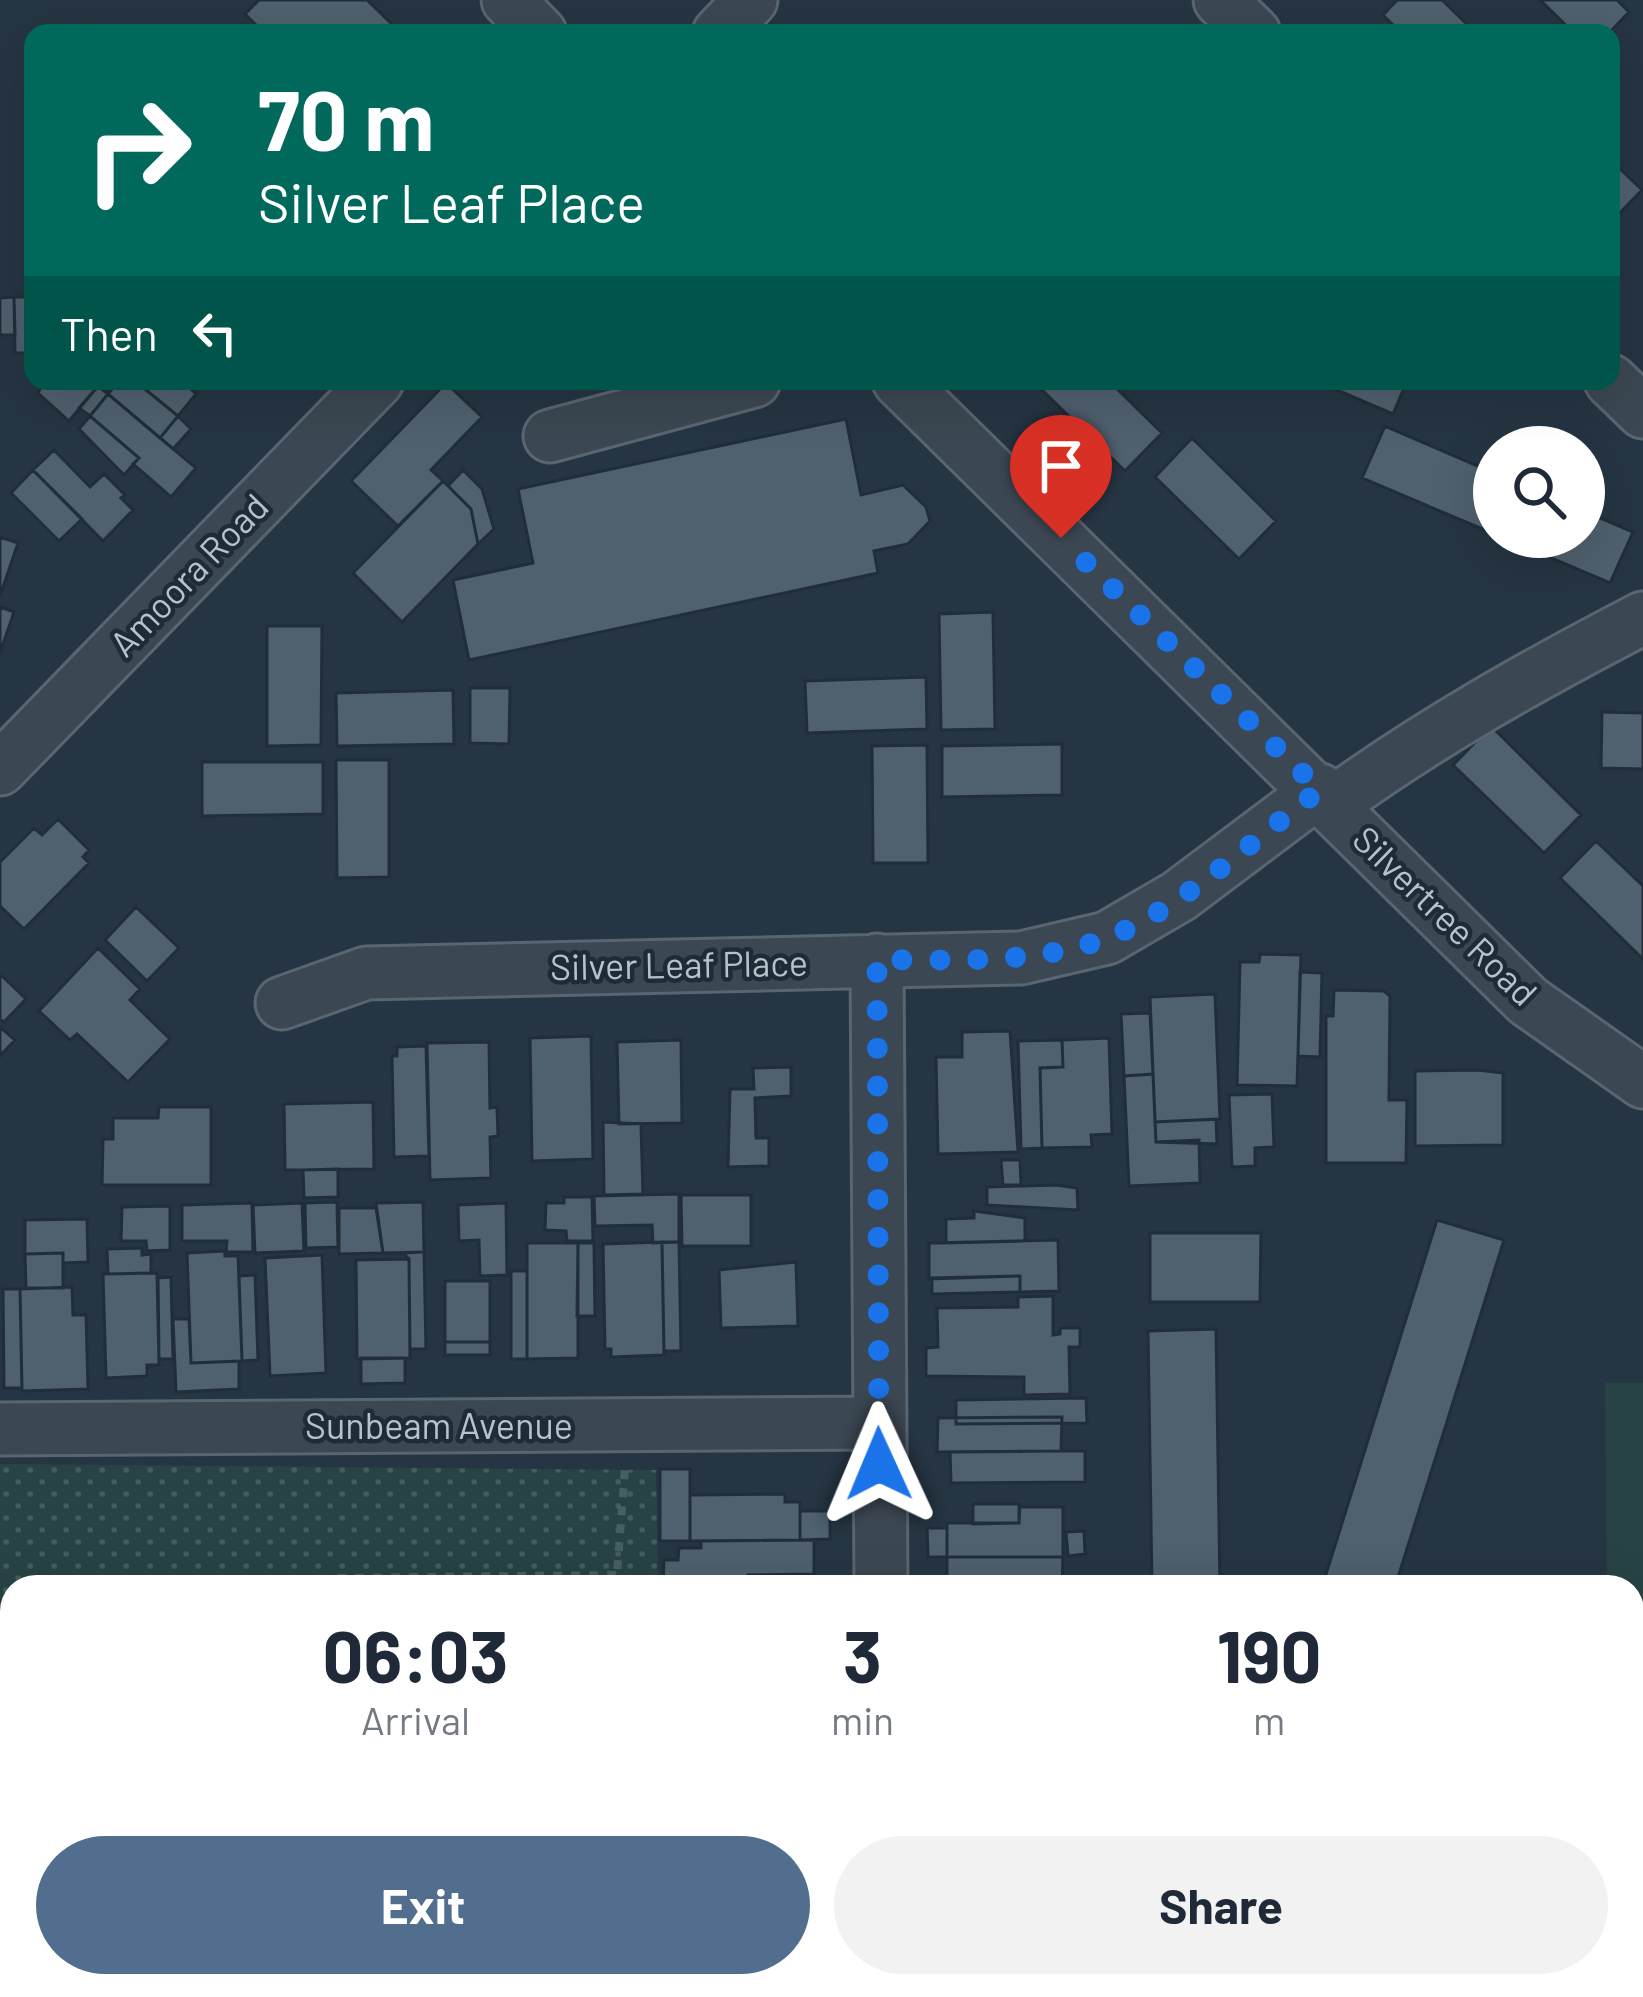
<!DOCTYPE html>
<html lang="en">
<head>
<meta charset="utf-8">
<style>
  body { margin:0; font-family:Barlow,sans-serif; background:#f2f2f3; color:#1f2937; height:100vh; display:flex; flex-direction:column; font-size:45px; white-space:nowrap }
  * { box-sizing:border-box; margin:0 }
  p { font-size:39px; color:#747a83 }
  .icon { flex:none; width:66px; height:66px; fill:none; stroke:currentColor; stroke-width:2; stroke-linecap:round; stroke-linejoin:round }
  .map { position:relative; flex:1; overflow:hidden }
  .panel { position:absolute; left:0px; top:1575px; width:1644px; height:423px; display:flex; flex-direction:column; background:#fff; border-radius:36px 36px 0 0; box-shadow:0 12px 48px #0002 }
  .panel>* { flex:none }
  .guide { position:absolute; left:24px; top:24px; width:1596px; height:366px; border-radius:24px; box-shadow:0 12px 48px #0002; background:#00695c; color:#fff; overflow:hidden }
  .tools { position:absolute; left:1473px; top:426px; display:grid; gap:24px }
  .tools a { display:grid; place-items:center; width:132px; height:132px; border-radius:50%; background:#fff; box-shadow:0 12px 48px #0002; font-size:60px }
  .pin { position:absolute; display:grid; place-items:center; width:102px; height:102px; color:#fff; margin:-123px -51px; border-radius:50% 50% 50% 0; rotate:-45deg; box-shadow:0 0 12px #0007 }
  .pin .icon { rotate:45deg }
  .me { position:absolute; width:132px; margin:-66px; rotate:359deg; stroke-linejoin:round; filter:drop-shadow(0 0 9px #0008) }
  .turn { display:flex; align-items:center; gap:42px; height:252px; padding:0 36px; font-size:54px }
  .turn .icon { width:156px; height:156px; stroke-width:2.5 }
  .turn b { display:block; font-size:84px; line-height:102px }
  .then { display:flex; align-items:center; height:114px; padding:0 36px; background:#0003; gap:24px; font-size:45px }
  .eta { display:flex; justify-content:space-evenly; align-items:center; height:204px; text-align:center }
  .eta b { font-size:72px; font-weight:700; line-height:84px }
  .primary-button { display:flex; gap:24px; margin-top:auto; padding:24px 36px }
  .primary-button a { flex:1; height:138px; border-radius:72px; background:#526e8e; color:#fff; font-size:48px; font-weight:700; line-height:138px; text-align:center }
  .primary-button a+a { background:#f2f2f3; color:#1f2937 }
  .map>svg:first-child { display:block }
</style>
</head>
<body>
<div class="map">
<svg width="1643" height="1997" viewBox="0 0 1643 1997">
  <defs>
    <pattern id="park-dots" width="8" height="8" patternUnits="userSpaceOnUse" patternTransform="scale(3)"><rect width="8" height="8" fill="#284344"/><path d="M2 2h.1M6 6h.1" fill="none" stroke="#455c5e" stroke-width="1.8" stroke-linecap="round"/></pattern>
  </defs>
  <rect width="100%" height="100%" fill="#263543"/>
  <path fill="#284344" d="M1605,1383H1643V1997H1611V1986H1632V1587H1607Z"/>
  <path fill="url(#park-dots)" d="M0,1464L656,1470L658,1587H12V1986H664V1997H0Z"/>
  <path fill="#4f606e" stroke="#212e3a" stroke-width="3" d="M259,0H367L401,33H264L245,14Z
    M1397,0H1442L1476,33H1401L1383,15Z
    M1540,0H1617L1629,12L1609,33H1574Z
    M1611,160L1642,190L1611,222Z
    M14,297L15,335H0V298Z
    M14,297H33V353H15Z
    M44,381H93L98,386L69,421L38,393Z
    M119,381H135L178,416L160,438L108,394Z
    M135,381H183L196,394L178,416Z
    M1047,381H1109L1162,433L1125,471L1040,388Z
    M1316,381H1407L1393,414Z
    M446,383L482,417L431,470L443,481L398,526L351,481Z
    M98,386L108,394L90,416L79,408Z
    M108,394L196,468L171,497L133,464L139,458L90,416Z
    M90,416L139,458L124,475L79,429Z
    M178,416L191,429L173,449L160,438Z
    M846,419L861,495L903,485L926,507L930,521L908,544L874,551L878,573L469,660L453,580L533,563L518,489Z
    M1385,426L1494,473V534L1362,478Z
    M1192,438L1276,521L1239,559L1155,477Z
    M54,450L90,487L104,474L125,495L121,498L133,510L103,541L33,470Z
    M33,470L82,519L59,541L11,493Z
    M463,470L482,489L494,529L478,544L471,509L448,486Z
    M443,481L471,509L478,544L402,622L353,573Z
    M1584,511L1633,532L1610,583L1502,537H1584Z
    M0,537L18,543L0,596Z
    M0,607L14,612L0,653Z
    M993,612L995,729L941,730L939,614Z
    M267,626H322L321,745L267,746Z
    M926,677L927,729L807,733L805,681Z
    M470,688H510L509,744L470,743Z
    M453,690L454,744L337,746L336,693Z
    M1602,712L1643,713V769L1601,768Z
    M1491,726L1581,815L1544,853L1453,765Z
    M1062,744V795L942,797V746Z
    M927,745L928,863H873L872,746Z
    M336,760H389V877L337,878Z
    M202,762H323V814L202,816Z
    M58,819L89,850L83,857L89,863L24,929L0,906V862L34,828L42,835Z
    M1596,841L1643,886V959L1560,878Z
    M136,907L179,948L147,981L105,940Z
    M98,948L140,989L130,1000L170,1039L128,1082L77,1034L70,1040L39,1011Z
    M1260,954L1301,955L1297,1086L1237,1085L1240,962H1259Z
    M1300,972L1322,973L1320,1057L1298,1056Z
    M0,974L26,999L4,1022L0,1019Z
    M1334,990L1384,991L1390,996L1389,1100H1407L1406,1163H1326V1016H1333Z
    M1215,994L1220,1119L1155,1122L1150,997Z
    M1150,1013L1153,1074L1124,1076L1121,1014Z
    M0,1027L15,1040L0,1056Z
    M1010,1031L1018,1152L938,1154L936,1057H962V1032Z
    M591,1036L593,1159L532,1161L530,1038Z
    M1109,1038L1112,1134L1091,1135L1092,1147L1042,1148L1040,1068L1063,1067L1062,1040Z
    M681,1040L682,1123L619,1124L617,1042Z
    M1062,1040L1063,1067L1040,1068L1042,1148L1021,1149L1018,1041Z
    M489,1042L490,1108L497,1107L498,1136L490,1137L491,1178L430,1180L427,1043Z
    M426,1046L429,1156L394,1157L392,1056H397V1047Z
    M791,1067V1096L755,1098L756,1138H769V1166L728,1167L730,1089H754L753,1068Z
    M1478,1070L1503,1073V1145L1415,1146V1071Z
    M1153,1074L1156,1142L1199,1140L1200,1183L1129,1186L1124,1076Z
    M1272,1094L1274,1147L1255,1148V1166L1232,1167L1229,1095Z
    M373,1102L374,1169L285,1170L284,1104Z
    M159,1107H211V1185H102L103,1139H113V1118H158Z
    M1216,1119L1217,1144L1156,1142L1155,1122Z
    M603,1122L641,1124L643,1194L604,1195Z
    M1001,1160H1020L1021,1185H1003Z
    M338,1169V1197L304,1198L303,1170Z
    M1056,1185L1077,1188L1078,1210L987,1205V1187Z
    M679,1194V1242L653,1243L652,1225L595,1226L594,1196Z
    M681,1195H751V1246H682Z
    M564,1197H592L593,1241H567L566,1231L545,1230L546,1203H564Z
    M337,1202L338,1247L306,1248L305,1203Z
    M423,1202L424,1252L383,1253L376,1203Z
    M252,1203L253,1252H226L227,1241H182V1205Z
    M302,1203L304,1251L255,1253L253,1205Z
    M506,1203L507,1275L480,1276L479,1240L459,1241L458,1205Z
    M170,1206V1250L147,1251L146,1241H121L122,1207Z
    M339,1208H376L383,1253L339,1254Z
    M974,1211L1025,1218V1241L946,1243V1219L974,1218Z
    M87,1219L88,1262L63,1263V1253L25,1254V1220Z
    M1437,1220L1504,1240L1395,1587H1322Z
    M1150,1233H1261L1260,1302H1150Z
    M1058,1240L1059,1291L1020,1292V1276L929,1279V1243Z
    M662,1242H679L681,1351H664Z
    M662,1242L664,1355L611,1357V1349H605L603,1244Z
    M527,1243H578V1358L527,1359Z
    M578,1243H594L595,1316H577Z
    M142,1248V1255L151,1254V1273L108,1274L107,1249Z
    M225,1251V1256H238L242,1361L191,1363L187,1253Z
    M424,1252L426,1349H410L409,1259L403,1253Z
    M63,1253V1288H26L25,1254Z
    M322,1255L326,1373L270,1376L265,1258Z
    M409,1259L410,1358L357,1359L356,1260Z
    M796,1262L798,1326L721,1328L719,1270Z
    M511,1271H527V1359H511Z
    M157,1273L159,1365H147V1376L106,1378L103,1274Z
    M255,1275L258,1360L242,1361L239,1276Z
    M1020,1276V1292L932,1294V1278Z
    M171,1277L173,1359H159L158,1278Z
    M445,1281H490V1342H445Z
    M72,1287L73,1315H86L88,1389L22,1391L20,1289Z
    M3,1289H20L22,1388H4Z
    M1053,1296V1335L1060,1334V1328H1080V1347H1069L1070,1394L1024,1395V1377L926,1376V1348L938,1347L937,1308L1018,1307V1297Z
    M173,1319H189L191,1363L239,1361V1389L176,1392Z
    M1216,1329L1220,1587H1152L1148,1331Z
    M445,1342H490V1355H445Z
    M361,1358H405V1383L361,1384Z
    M1086,1398L1087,1423L956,1424V1400Z
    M1062,1417L1061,1451L937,1452L938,1418Z
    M1061,1451H1085V1482L951,1483L950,1452Z
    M660,1469H690V1541H660Z
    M785,1494V1502H800V1540L690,1541V1495Z
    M973,1504H1020L1019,1523L973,1524Z
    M1019,1507H1063V1557H947V1523H1019Z
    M800,1511H830V1539L800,1540Z
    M927,1528H947V1557H928Z
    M1084,1531L1085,1554L1068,1556L1066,1532Z
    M814,1540V1574L748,1575V1587H663L664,1560H678L679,1548H701V1541Z
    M947,1557H1063L1062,1587H947Z
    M814,1574V1587H748V1575Z
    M690,1986H823V1997H690Z
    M957,1986H1058V1997H957Z
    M1137,1986H1223V1997H1137Z
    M1312,1986H1379V1997H1312Z
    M1466,1986H1529V1997H1466Z"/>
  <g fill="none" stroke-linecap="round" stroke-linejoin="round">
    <defs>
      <path id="minor" d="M508,0L540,33
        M1220,0L1254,33
        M719,33L751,0
        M899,381L1528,1001L1643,1082
        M1611,381L1643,412
        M550,436L754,381
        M0,769L377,381
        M1332,804C1431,732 1535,674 1643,618
        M877,960L881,1587
        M282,1003L366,973L1021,958L1107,938L1179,896L1320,790
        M0,1429L878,1423
        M889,1986V1997"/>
    </defs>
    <use href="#minor" stroke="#596570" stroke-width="57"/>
    <path stroke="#475f60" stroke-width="8" stroke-dasharray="9 9" stroke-linecap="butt" d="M284,1587L331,1578L617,1575
      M616,1587L625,1469
      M0,1812L12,1823
      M168,1986L178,1997
      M493,1997L497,1986"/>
    <use href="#minor" stroke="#3b4752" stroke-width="51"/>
  </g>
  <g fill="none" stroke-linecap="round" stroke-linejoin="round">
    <path stroke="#1a73e8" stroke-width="21" stroke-dasharray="0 37.8" d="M879,1464L877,960C952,959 1035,965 1107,938C1180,910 1256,837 1320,790L1061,538"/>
  </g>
  <g text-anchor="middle" stroke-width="9" stroke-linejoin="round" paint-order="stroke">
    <g font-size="36" fill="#b8c2cc" stroke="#1f2c38">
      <text transform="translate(189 575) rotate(-46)" y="13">Amoora Road</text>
      <text transform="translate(1445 916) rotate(44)" y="13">Silvertree Road</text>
      <text transform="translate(679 965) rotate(-1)" y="13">Silver Leaf Place</text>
      <text x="439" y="1439">Sunbeam Avenue</text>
    </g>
  </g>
</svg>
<div class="tools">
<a><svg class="icon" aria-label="search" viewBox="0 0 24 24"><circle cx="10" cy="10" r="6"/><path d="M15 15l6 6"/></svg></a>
</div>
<div class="pin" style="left:1061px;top:538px;background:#d93025"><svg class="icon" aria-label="arrive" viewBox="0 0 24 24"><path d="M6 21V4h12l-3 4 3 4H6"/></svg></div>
<svg class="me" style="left:879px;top:1464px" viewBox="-20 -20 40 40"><path d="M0-17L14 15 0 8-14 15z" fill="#1a73e8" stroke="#fff" stroke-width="4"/></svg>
<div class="guide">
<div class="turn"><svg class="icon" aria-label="right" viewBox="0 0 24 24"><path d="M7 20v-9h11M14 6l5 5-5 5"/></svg><div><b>70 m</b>Silver Leaf Place</div></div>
<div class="then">Then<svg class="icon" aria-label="left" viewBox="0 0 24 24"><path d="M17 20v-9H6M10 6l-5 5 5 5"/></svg></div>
</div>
<section class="panel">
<div class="eta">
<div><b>06:03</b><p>Arrival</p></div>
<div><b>3</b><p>min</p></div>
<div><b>190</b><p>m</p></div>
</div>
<div class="primary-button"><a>Exit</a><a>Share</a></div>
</section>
</div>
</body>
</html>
